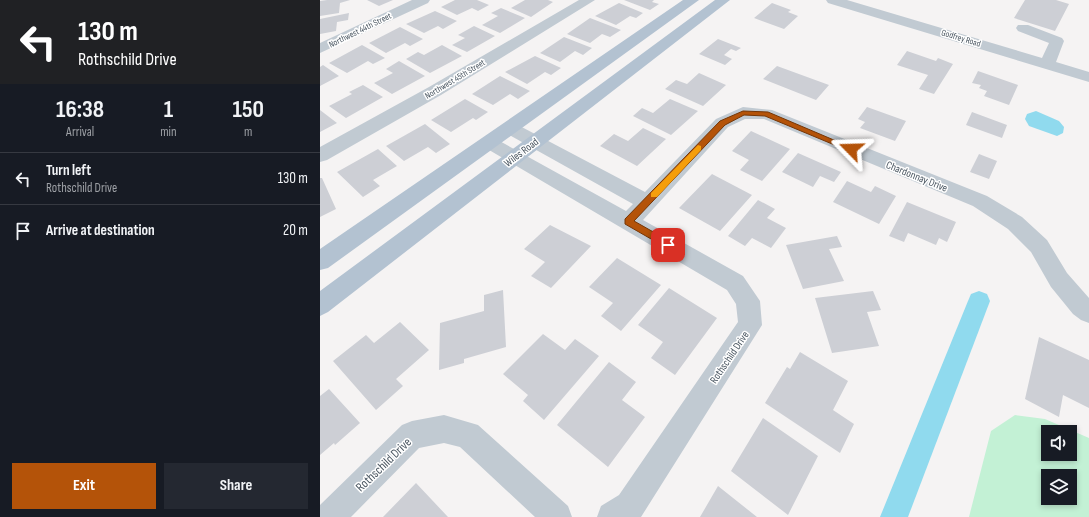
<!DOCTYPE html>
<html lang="en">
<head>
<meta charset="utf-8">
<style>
  body { margin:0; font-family:"Sofia Sans Condensed",sans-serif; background:#242831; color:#f1f3f6; height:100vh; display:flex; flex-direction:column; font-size:15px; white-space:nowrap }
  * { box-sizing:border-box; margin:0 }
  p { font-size:13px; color:#9ea1a6 }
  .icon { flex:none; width:22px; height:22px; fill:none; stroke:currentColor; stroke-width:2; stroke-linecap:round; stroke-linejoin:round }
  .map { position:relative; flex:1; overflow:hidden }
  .drawer { display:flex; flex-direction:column; background:#171b24; width:320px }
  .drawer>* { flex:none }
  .banner { background:#202124; color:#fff; overflow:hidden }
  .tools { position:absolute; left:721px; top:425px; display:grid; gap:8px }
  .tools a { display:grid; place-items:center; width:36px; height:36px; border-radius:0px; background:#171b24; box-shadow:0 2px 6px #0003; font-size:20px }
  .pin { position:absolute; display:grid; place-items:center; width:34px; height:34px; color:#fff; margin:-17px; border-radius:8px; box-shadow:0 2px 6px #0006 }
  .me { position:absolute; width:44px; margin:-22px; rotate:292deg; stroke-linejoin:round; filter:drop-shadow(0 0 3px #0008) }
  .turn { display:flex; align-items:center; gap:14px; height:84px; padding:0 12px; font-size:18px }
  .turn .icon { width:52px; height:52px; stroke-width:2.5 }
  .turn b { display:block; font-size:28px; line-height:34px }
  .eta { display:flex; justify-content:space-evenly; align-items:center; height:68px; text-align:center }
  .eta b { font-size:24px; font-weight:700; line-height:28px }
  .button { display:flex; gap:8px; margin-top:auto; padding:8px 12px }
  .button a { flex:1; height:46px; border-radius:0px; background:#b45309; color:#fff; font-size:16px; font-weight:700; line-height:46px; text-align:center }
  .button a+a { background:#242831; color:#f1f3f6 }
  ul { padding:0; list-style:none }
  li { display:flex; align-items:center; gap:12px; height:52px; padding:0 12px; border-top:1px solid #363941 }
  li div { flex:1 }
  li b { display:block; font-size:15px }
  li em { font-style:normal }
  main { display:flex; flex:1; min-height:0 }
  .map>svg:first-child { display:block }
</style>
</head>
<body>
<main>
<section class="drawer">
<div class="banner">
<div class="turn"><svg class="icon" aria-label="left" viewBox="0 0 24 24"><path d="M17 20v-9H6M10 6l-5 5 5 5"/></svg><div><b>130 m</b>Rothschild Drive</div></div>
</div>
<div class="eta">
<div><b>16:38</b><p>Arrival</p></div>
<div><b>1</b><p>min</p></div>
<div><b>150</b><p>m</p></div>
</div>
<ul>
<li><svg class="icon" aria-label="left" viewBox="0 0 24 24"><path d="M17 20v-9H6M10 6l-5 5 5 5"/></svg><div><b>Turn left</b><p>Rothschild Drive</p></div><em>130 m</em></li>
<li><svg class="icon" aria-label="arrive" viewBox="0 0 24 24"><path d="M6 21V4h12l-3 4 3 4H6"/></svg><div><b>Arrive at destination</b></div><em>20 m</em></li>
</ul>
<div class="button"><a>Exit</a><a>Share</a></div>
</section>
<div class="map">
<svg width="769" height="517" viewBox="0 0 769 517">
  <rect width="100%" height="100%" fill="#f5f3f3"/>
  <path fill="#c3f1d5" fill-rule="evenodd" d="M695,415L725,419L769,438V517H649L671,431ZM728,432H750V454H728ZM728,476H750V498H728Z"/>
  <path fill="#90daee" d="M716,111L739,121L744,127L743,133L737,136L709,126L705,119L707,114Z"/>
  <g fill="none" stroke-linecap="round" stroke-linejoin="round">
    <path fill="#90daee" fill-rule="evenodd" d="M659,291L667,294L670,301L588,517H560L648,301L651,294Z"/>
  </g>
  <path fill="#cdcfd5" d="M7,0H30L20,3L19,13L0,16V1Z
    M47,0H73L59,6Z
    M135,0H157L169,5L158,11L152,8L137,15L121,7Z
    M205,0H228L233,2L211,17L191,8Z
    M304,0H334L332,2L339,4L330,10Z
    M705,0H736L749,4L735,31L694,18Z
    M299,3L323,13L316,18L310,16L296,25L275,16Z
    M452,3L471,10L468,12L478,16L464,29L434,18Z
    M181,8L205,18L180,33L162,25L178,16L171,13Z
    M115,11L137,21L123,29L118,26L104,33L86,24Z
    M29,13L28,20L17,22L16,31L0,34V19Z
    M270,18L301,30L290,37L282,34L270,43L247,34Z
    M154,26L175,36L147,52L132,45L145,38L138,35Z
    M80,27L103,39L90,46L85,43L66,53L49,43Z
    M244,37L272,48L263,55L255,51L240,62L220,53Z
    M398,39L421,48L416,51L411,49L404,55L412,59L405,65L379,54Z
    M42,45L65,58L53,64L48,61L27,73L9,63Z
    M122,45L142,56L110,73L86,59L98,52L104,55Z
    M587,51L616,61L618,58L633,64L614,94L599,89L608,75L577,65Z
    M215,56L241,68L231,75L225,72L207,84L185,72Z
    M79,61L105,76L72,94L54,83L73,73L66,69Z
    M3,65L19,76L0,86V67Z
    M457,66L509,85L496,100L443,79Z
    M658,71L698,85L689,105L664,96L667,91L659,88L661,85L652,83Z
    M379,73L406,85L383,106L345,89L356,80L367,84Z
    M180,76L210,91L198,99L190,94L173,105L152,94Z
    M43,85L63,97L26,118L9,106L32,94L29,92Z
    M145,99L168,112L156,120L153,118L131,132L111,120Z
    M350,99L378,111L351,135L313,116L322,108L333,113Z
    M547,107L586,121L575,141L540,128L545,122L538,119Z
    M0,110L17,123L0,132Z
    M652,112L687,125L682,138L646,125Z
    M105,124L130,144L116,153L108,147L84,161L66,146Z
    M323,128L346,139L317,166L280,146L294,134L308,141Z
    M431,131L470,149L442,181L420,170L429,160L412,151Z
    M58,149L77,166L53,180L60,186L43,197L17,172Z
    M478,153L521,172L514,182L500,176L493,187L462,172Z
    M659,154L677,161L669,179L650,172Z
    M392,174L432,195L400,231L359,208Z
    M0,178H2L16,209L0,217Z
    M527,181L551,192L555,186L576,196L559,224L513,202Z
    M438,200L455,209L447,218L466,228L451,248L432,238L425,246L408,236Z
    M587,202L636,222L627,242L619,238L616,245L588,233L584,242L569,236Z
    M230,225L271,246L231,288L211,276L225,262L204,249Z
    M517,236L522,247L509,249L524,281L483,289L466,245Z
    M297,258L341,285L301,331L281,316L293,303L269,287Z
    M349,288L397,318L355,375L331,358L343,342L318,325Z
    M183,290L186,347L144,359V363L119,370L120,323L164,311V295Z
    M553,291L561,310L547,312L559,346L512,353L495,298Z
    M80,322L109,350L76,379L83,386L56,410L13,361L46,335L54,343Z
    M223,334L245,350L255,339L279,356L224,420L203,401L208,395L183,374Z
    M719,337L769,360V408L743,395L739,417L705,399Z
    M480,352L528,381L513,410L534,424L520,453L445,403L467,367L470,369Z
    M289,362L316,382L302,400L325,417L288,467L237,425Z
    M9,389L40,423L15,445L14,443L0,455V396Z
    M443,418L498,456L468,515L411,471Z
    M96,483L128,517H63Z
    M398,486L437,517H380Z"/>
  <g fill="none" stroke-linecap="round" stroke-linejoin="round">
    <path fill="#c1cad2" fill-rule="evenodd" d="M92,0H110L108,3L0,53V43Z
      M259,0H275L121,95L7,160L0,162V147L109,87Z
      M506,0H527L722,58L729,43L698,31L696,28L698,25H708L742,38L744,41L736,62L769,72V82L508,3Z
      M423,107L452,110L667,196L702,217L727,240L747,273L769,298V323L761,320L753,314L731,287L711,252L688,229L653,206L444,119H425L408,127L323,220L423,276L440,301L442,325L321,517H277L281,506L299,495L418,322L416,304L407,290L164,147L161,143L164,139L170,137L176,139L306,211L313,204L184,132L181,128L184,124L190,122L196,124L325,192L396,119Z
      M124,415L158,425L248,506L252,517H215L140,447L124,443L99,448L31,517H0V505L82,425L92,421Z"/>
    <path fill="#b3c2d1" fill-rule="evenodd" d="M363,0H379L8,268L0,270V249Z
      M395,0H410L8,312L0,316V291Z"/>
  </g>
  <path fill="#b45309" stroke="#753606" d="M423,111L448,112L535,149L531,151H529L445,116L424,115L405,125L314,221L351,242V247H345L305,224V219L400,121Z"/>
  <path fill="#f59e0b" d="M378,145L381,146V150L337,197H331V193Z"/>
  <g text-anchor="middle" stroke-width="3" stroke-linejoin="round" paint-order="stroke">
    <g font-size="9" fill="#4a5661" stroke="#fff">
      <text transform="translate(40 30) rotate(-26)" y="3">Northwest 44th Street</text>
      <text transform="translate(641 38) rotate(17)" y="3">Godfrey Road</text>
      <text transform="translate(135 79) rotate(-31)" y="3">Northwest 45th Street</text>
    </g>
    <g font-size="11" fill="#4a5661" stroke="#fff">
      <text transform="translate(201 152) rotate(-37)" y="4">Wiles Road</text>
      <text transform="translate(597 176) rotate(22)" y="4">Chardonnay Drive</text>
      <text transform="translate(409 357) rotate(-56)" y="4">Rothschild Drive</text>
    </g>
    <g font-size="13" fill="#4a5661" stroke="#fff">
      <text transform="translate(63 464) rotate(-44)" y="5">Rothschild Drive</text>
    </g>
  </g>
</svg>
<div class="tools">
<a><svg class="icon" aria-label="sound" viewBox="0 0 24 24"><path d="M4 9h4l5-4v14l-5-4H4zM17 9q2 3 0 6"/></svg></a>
<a><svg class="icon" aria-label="layers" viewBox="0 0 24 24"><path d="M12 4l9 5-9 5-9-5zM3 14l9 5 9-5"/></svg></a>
</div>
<div class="pin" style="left:348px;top:245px;background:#d93025"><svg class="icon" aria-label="arrive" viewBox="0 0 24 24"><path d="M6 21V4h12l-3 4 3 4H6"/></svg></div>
<svg class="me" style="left:531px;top:149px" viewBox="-20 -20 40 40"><path d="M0-17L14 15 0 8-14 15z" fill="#b45309" stroke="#fff" stroke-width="4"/></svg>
</div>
</main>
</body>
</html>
